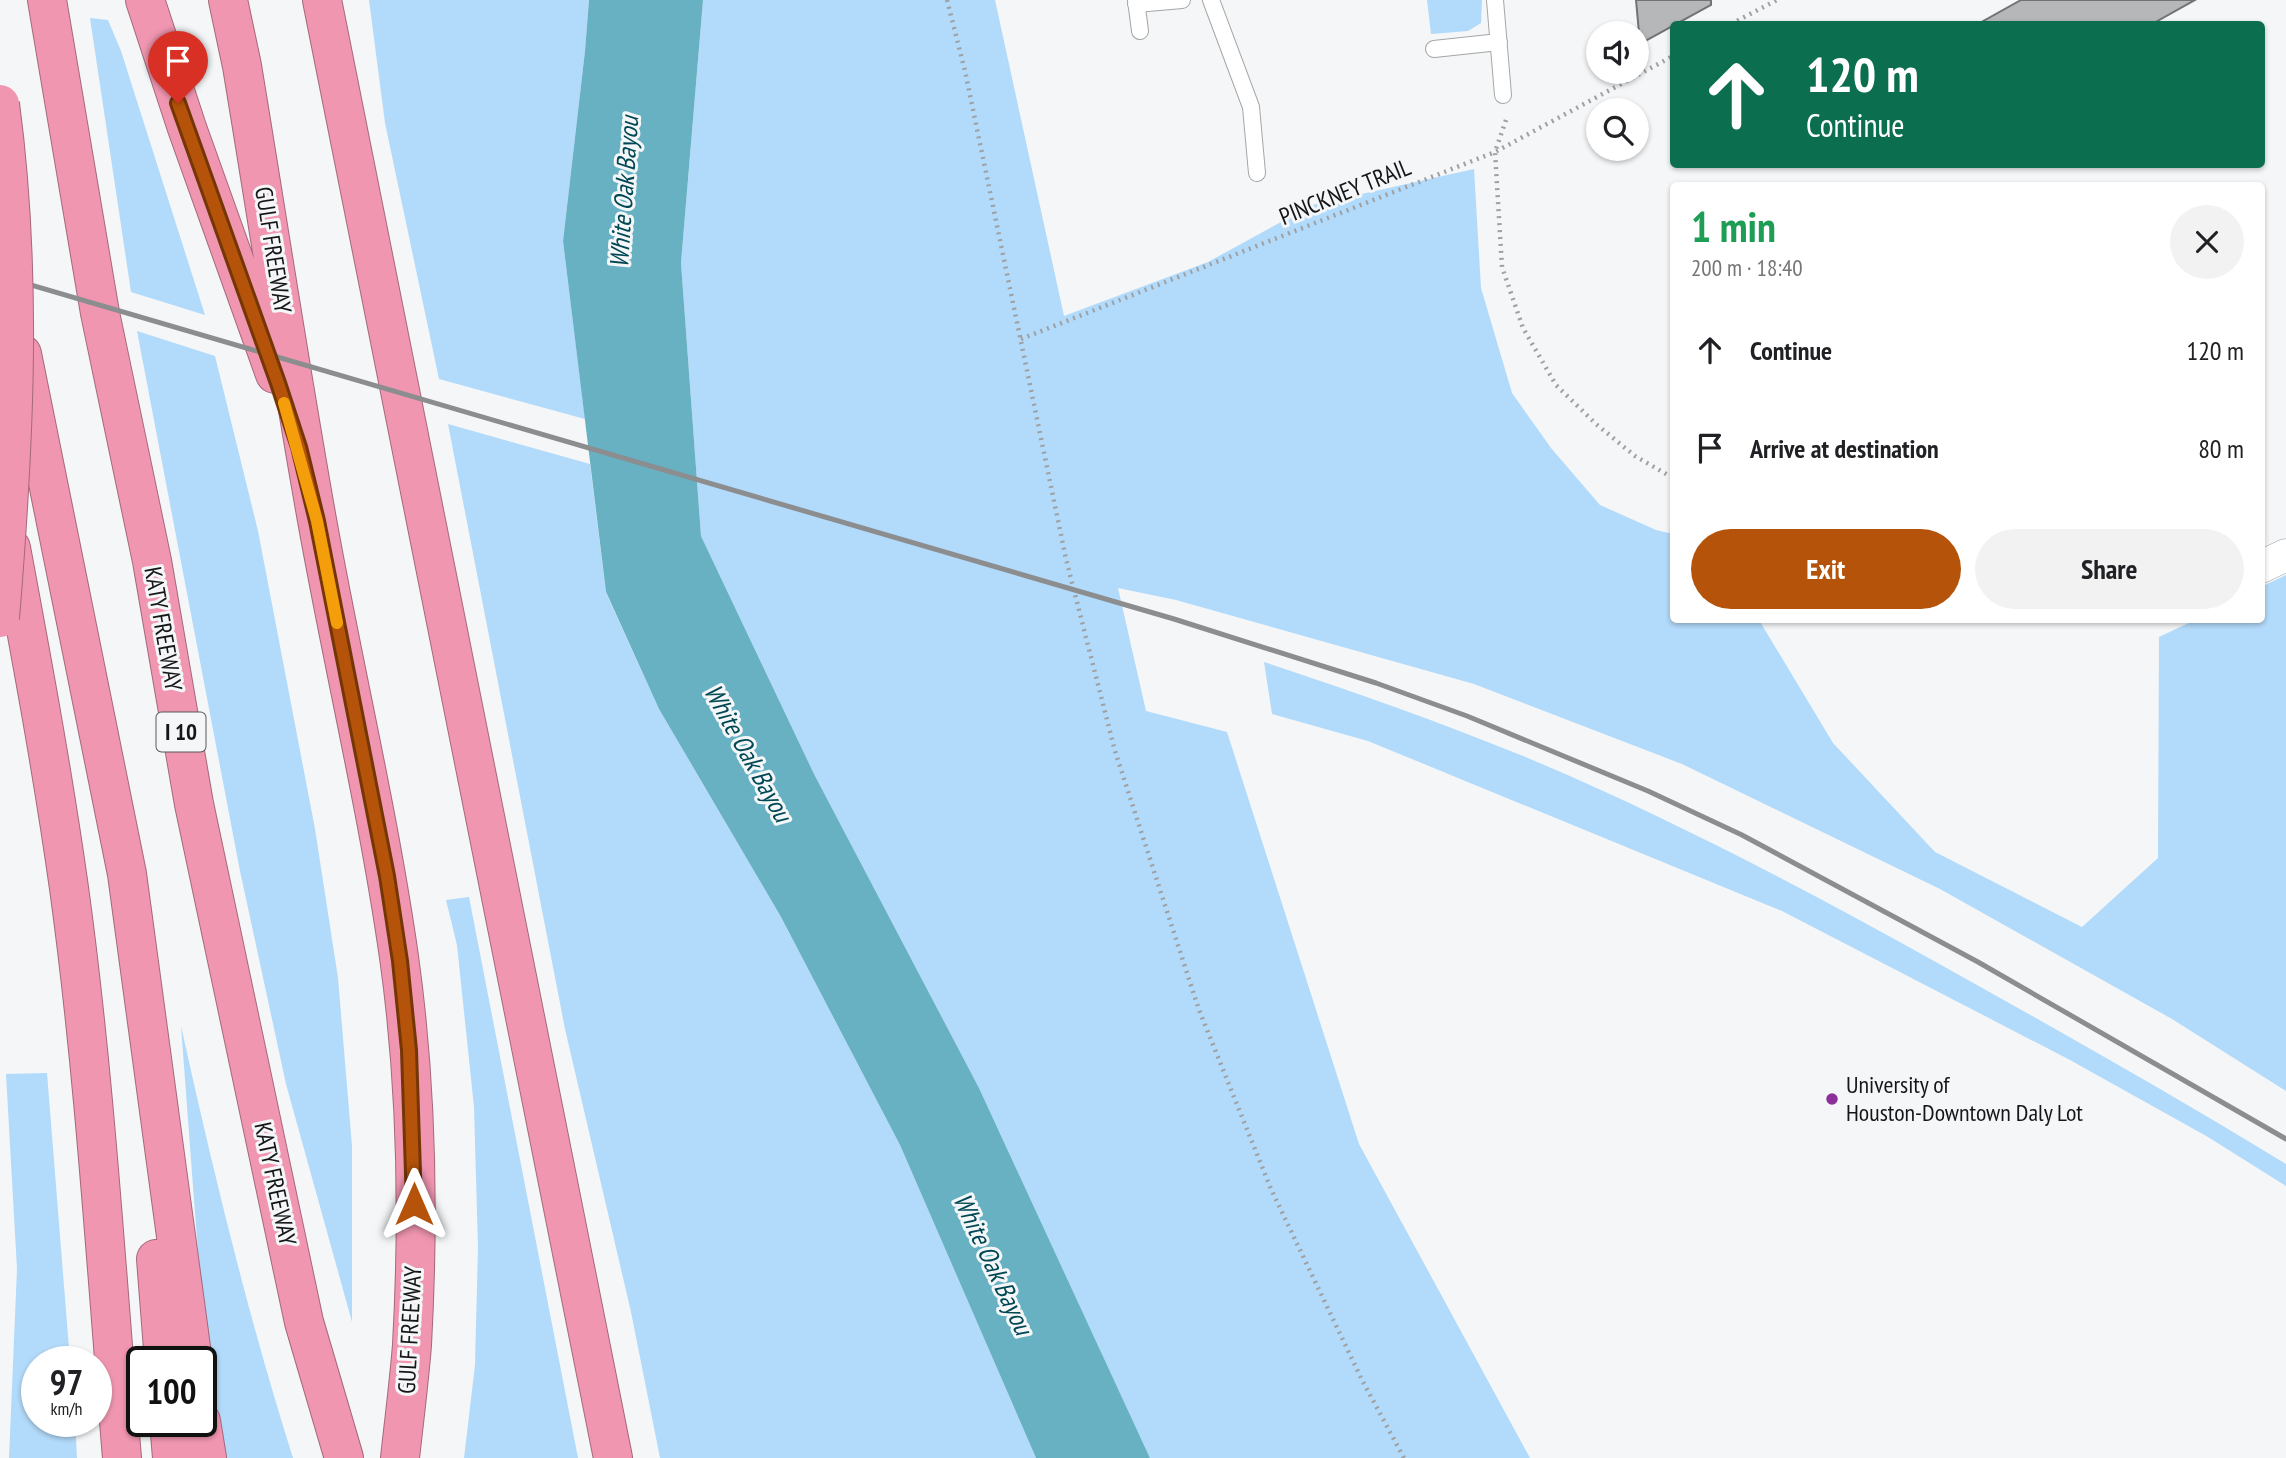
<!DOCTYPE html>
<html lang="en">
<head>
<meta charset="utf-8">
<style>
  body { margin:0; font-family:"PT Sans Narrow",sans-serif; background:#f2f2f2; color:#202124; height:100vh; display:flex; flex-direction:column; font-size:26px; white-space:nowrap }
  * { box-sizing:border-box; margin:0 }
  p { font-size:23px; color:#757577 }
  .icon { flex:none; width:38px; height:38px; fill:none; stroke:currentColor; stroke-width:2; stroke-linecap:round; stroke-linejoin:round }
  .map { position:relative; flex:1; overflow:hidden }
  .side { position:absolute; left:1670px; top:182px; width:595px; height:441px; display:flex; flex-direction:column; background:#fff; border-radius:7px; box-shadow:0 2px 5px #0004 }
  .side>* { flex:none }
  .top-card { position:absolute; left:1670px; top:21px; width:595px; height:147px; border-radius:7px; box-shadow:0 2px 5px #0004; background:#0b6e4f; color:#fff; overflow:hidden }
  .fabs { position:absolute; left:1586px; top:21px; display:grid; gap:14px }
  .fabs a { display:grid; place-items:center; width:63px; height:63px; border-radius:50%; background:#fff; box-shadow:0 2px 5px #0004; font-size:35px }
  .speed { position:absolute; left:21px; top:1346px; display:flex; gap:14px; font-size:35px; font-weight:700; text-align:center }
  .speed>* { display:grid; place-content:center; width:91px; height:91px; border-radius:50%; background:#fff; box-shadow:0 2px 5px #0004; line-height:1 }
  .speed small { font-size:18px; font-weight:400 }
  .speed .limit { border:4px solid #111; border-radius:10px; background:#fff; color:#111 }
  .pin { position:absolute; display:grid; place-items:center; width:60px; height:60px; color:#fff; margin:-72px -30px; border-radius:50% 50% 50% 0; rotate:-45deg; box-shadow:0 0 7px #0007 }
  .pin .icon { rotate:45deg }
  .me { position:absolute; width:77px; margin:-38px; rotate:0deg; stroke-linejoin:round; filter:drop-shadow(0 0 5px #0008) }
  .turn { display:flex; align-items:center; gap:24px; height:147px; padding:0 21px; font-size:32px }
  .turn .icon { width:91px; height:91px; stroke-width:2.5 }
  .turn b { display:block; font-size:49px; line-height:60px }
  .round { display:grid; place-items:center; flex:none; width:74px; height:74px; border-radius:37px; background:#f2f2f2 }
  .overview { display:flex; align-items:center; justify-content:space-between; height:119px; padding:0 21px }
  h1 { font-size:42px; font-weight:600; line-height:52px; color:#1e9e55 }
  .button { display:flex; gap:14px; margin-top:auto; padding:14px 21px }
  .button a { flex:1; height:80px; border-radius:42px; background:#b45309; color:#fff; font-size:28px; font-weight:600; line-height:80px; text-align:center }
  .button a+a { background:#f2f2f2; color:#202124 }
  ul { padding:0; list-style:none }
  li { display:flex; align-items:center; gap:21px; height:98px; padding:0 21px }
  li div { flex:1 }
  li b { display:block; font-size:26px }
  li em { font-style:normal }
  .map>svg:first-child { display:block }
</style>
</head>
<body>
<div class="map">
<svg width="2286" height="1458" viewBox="0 0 2286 1458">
  <rect width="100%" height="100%" fill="#f4f6f8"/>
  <path fill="#b2dafa" d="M369,0H589L585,51L563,241L585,419L439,379L385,123Z
    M703,0H995L1064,316L1208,262L1312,205L1474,169L1481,288L1512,393L1551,448L1600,505L1656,530L1673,534V620H1759L1833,743L1935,852L2082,927L2158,858L2159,637L2195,620H2261V587L2286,575V1091L2172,1019L1940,889L1682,764L1474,684L1176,600L1118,588L1146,711L1227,732L1359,1144L1530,1458H1150L979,1088L814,774L701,536L681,263Z
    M1427,0H1482L1481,23L1468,31L1431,34Z
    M90,18L108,20L121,51L205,315L131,292Z
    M137,331L215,356L258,531L315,829L338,978L352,1146V1322L286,1084L240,871Z
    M448,424L590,464L606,593L659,709L781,917L900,1145L1036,1458H660L631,1312L565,1029Z
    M1264,662C1351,691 1437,721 1523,756C1667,816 1806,890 1943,966C2058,1030 2173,1095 2286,1164V1186L2208,1137L2070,1060L1782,911L1368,741L1272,714Z
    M469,897L578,1458H464L475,1365L478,1247L474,1107L457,945L446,900Z
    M181,1026C213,1171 248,1316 293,1458H223L202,1306Z
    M47,1073L70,1361L37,1362V1421H75L77,1458H9L17,1269L6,1074Z"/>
  <path fill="#67b1c3" d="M589,0H703L681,263L701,536L814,774L979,1088L1150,1458H1036L900,1145L781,917L659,709L606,592L563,241L585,51Z"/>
  <path fill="#b5b7b8" stroke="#717375" stroke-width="2" d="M1636,0H1711V5L1640,44Z
    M2021,0H2195L2152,24H1978Z"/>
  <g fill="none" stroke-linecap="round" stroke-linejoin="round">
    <defs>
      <path id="lane" d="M1136,0L1140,31
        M1211,0L1251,107L1257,173
        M1495,0L1503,95
        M1136,4L1182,0
        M1434,49L1499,42"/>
      <path id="street" d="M2261,567L2286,555"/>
      <path id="highway" d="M47,0L100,313L152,561L194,804L304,1322L344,1458
        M145,0L187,128L275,374
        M228,0L242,66C267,217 290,369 317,520C343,666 378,810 399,957C417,1085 419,1217 412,1345C409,1383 404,1421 400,1458
        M322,0L613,1458
        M22,354L127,874L193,1362
        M11,548C32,661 53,774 69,888C95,1077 106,1268 122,1458
        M156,1259L164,1362
        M169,1421L172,1458
        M201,1421L207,1458"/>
    </defs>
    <use href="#lane" stroke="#a4a6a7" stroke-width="18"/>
    <use href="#street" stroke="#a4a6a7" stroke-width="33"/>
    <use href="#highway" stroke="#a4697b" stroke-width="40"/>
    <path stroke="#9ea0a2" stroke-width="4.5" stroke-dasharray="2 5" stroke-linecap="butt" d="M947,0L965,71L1066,559L1115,751L1199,1010L1271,1189L1362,1380L1404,1458
      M1731,24L1777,0
      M1506,120L1495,152L1502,267L1523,328L1556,385L1596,424L1635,456L1673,478
      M1021,339L1495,152L1673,56"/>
    <use href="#lane" stroke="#fff" stroke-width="16"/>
    <use href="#street" stroke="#fff" stroke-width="32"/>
    <use href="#highway" stroke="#f196b1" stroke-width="38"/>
    <path stroke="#8c8d8f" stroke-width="5" d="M0,276L1174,619L1376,683L1467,716L1648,791L1742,835L1978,962L2286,1139"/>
    <defs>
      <path id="highway-bridge" d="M0,104C23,276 14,447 0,618"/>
    </defs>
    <use href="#highway-bridge" stroke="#a4697b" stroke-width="40" stroke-linecap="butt"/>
    <use href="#highway-bridge" stroke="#f196b1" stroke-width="38"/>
  </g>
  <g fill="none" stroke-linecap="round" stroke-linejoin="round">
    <defs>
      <path id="route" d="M178,103L278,383L299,447L317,521L387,876L400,961L409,1050L414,1204"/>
    </defs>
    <use href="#route" stroke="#753606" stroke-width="18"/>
    <use href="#route" stroke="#b45309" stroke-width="12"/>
    <path stroke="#f59e0b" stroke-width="12" d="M284,403L317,521L337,623"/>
  </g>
  <circle fill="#8b2f9a" stroke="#f4f6f8" stroke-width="2.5" cx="1832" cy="1099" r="7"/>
  <g text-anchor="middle" stroke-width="6" stroke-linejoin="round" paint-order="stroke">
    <rect fill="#f4f6f8" stroke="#58595a" stroke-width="2" x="156.5" y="712.5" width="49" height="39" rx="5"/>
    <g font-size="23" font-weight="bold" fill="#151617">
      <text x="181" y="740">I 10</text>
    </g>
    <g font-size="24" fill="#151617" stroke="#f4f6f8">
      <text transform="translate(1345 192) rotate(-22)" y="8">PINCKNEY TRAIL</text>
      <text transform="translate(273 250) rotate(81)" y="8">GULF FREEWAY</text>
      <text transform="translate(163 629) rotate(80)" y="8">KATY FREEWAY</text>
      <text transform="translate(275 1184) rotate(78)" y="8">KATY FREEWAY</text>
      <text transform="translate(410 1330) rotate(-87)" y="8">GULF FREEWAY</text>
    </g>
    <g font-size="24" fill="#151617" stroke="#f4f6f8" text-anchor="start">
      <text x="1846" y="1093">University of<tspan x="1846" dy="28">Houston-Downtown Daly Lot</tspan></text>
    </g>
    <g font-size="26" font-style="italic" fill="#014855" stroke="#f4f6f8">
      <text transform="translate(624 192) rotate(-86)" y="9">White Oak Bayou</text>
      <text transform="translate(748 753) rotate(61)" y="9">White Oak Bayou</text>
      <text transform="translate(993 1264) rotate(65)" y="9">White Oak Bayou</text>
    </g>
  </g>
</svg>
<div class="fabs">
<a><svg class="icon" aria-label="sound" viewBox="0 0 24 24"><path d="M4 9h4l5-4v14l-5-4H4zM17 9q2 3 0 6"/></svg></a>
<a><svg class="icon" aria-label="search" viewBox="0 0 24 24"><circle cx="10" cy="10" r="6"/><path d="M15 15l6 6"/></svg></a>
</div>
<div class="speed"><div>97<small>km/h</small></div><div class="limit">100</div></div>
<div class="pin" style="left:178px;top:103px;background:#d93025"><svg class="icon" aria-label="arrive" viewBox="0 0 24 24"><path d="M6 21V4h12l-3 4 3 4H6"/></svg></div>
<svg class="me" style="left:414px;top:1204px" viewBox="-20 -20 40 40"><path d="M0-17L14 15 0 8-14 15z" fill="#b45309" stroke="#fff" stroke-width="4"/></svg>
<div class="top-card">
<div class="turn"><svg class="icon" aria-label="ahead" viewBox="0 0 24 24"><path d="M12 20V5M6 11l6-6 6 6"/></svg><div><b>120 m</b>Continue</div></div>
</div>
<section class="side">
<div class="overview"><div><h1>1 min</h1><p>200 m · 18:40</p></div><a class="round"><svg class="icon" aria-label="close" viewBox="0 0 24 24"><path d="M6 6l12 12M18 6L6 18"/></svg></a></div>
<ul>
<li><svg class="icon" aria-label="ahead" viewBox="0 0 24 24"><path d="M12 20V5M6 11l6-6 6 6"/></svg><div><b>Continue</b></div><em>120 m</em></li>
<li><svg class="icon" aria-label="arrive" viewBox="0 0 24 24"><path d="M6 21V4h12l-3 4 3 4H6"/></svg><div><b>Arrive at destination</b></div><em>80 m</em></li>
</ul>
<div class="button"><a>Exit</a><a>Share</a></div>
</section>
</div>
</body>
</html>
